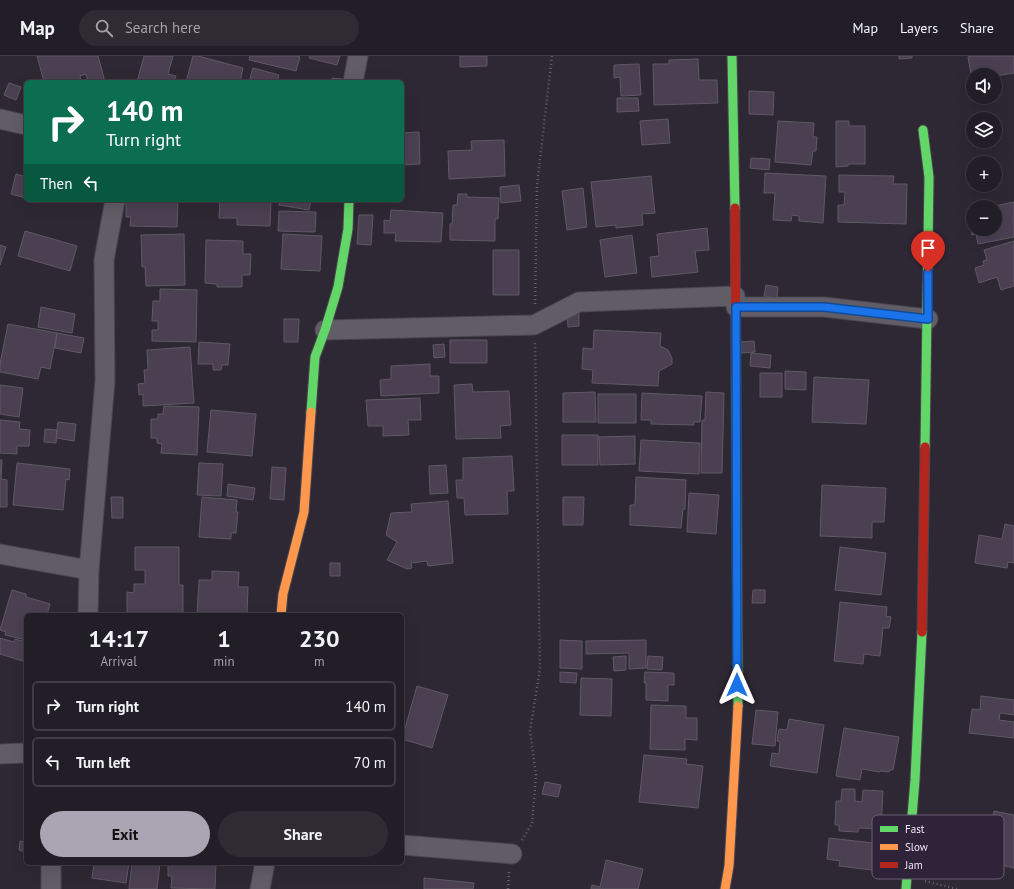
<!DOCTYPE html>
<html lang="en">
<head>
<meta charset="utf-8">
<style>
  body { margin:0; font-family:"PT Sans",sans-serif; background:#2e2b33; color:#f1f3f6; height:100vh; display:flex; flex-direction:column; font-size:15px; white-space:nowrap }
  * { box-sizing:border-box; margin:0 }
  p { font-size:13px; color:#a2a2a7 }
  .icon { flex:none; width:22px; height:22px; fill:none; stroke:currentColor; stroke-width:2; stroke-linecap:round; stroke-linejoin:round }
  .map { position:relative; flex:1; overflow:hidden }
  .side { position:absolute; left:24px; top:557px; width:380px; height:252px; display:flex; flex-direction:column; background:#221e27; border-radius:6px; box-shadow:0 4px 16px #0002,0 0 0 1px #3f3c44 }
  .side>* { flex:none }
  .banner { position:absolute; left:24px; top:24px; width:380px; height:122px; border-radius:6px; box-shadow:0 4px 16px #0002,0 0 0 1px #3f3c44; background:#0b6e4f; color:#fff; overflow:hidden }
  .buttons { position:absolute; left:966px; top:12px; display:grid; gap:8px }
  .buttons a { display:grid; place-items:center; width:36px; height:36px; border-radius:50%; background:#221e27; box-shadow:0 4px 16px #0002,0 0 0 1px #3f3c44; font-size:20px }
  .pin { position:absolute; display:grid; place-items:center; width:34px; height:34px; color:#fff; margin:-41px -17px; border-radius:50% 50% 50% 0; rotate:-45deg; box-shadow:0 0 4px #0007 }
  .pin .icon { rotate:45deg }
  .me { position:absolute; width:44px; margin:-22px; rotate:0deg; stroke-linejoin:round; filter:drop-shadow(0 0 3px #0008) }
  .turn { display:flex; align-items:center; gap:14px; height:84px; padding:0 16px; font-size:18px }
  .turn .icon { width:52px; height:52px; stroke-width:2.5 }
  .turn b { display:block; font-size:28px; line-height:34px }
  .then { display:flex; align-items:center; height:38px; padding:0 16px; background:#0003; gap:8px; font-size:15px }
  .eta { display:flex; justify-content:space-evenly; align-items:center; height:68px; text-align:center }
  .eta b { font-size:24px; font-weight:800; line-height:28px }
  .button { display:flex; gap:8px; margin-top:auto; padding:8px 16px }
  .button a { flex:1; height:46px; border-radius:24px; background:#aba4b2; color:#111; font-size:16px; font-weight:800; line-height:46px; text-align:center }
  .button a+a { background:#2e2b33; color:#f1f3f6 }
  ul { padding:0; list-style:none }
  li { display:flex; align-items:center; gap:12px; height:50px; margin:0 8px 6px; padding:0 8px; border:2px solid #3f3c44; border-radius:6px }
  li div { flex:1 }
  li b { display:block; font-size:15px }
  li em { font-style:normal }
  header { display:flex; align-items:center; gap:24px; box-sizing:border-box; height:56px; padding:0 20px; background:#221e27; border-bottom:1px solid #3f3c44 }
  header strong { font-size:19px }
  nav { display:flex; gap:22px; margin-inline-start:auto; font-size:14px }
  .search { width:280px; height:36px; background:#2e2b33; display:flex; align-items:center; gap:10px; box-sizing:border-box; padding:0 14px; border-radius:22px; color:#a2a2a7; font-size:15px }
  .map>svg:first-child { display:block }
</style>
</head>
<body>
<header>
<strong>Map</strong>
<div class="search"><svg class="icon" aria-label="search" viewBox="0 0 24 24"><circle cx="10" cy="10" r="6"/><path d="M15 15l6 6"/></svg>Search here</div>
<nav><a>Map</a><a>Layers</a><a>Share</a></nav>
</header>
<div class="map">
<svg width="1014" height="833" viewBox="0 0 1014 833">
  <rect width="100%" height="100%" fill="#2e2834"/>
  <path fill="#4a4052" stroke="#5e5964" d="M37,0H98L105,26H88L86,18L80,20L81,26H69L68,23L57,26H44Z
    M144,0H173L168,18L176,20L174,26H137Z
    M193,0H198L243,12L240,26H186Z
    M250,0H297L300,1L296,15L249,4Z
    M310,0H340L337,9L309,2Z
    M460,0H487V10L460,11Z
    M899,0H912V2L899,3Z
    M973,0H1014V17L995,20V19H973V24H972L968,1Z
    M698,3L699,24H717L718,47L654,49L653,8H669V4Z
    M639,8L641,39L621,40L620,21L614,22V9Z
    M253,12L279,19L277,26H249Z
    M332,22L343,23V26H331Z
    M9,27L21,31L16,44L4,39Z
    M749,35L774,36L773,59L749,58Z
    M617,42H638L639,55L617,56Z
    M668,63L670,87L642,89L640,65Z
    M778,65L814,67L813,81H817L816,95H813L811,109L775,106Z
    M836,65H849V70H865V108H848V110L836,111Z
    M419,76L420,108L402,109V77Z
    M504,84L505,120L449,123L448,95L472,94L471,85Z
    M751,102L770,103L769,114L750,112Z
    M765,117L826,120L823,167L799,165V160L792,159L791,165L773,164L775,137H764Z
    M16,118L26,121V142L11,138Z
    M839,119L894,120L893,128H907L906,168L838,166V149H844L845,136H839Z
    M651,120L655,157L642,158L643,169L616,172V169L596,171L591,126Z
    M519,129L521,145L501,147L500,131Z
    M583,132L587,171L567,174L562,135Z
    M458,138H467V141L499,142L498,163H495V185L450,184V168H452L453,149H457Z
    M126,144H178L177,171L130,170L131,161H126Z
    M220,144H271L270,170L237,169V162H219Z
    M280,144H311L309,154L279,149Z
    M1014,146V181L978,188L976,178L972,179L969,163H973L971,155L973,154V173H995V151H990Z
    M391,154L443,157L441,186L395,185L396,177H384V164L390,165Z
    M279,155L316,156L315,176L278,175Z
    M359,159H373L371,189L357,188Z
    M707,172L709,194L695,195L698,216L652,221L650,201L659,200L657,178Z
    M25,175L77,190L70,215L18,200Z
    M184,178L185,229L146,230L145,211H142L141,179Z
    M283,178L322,180L320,215L281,213Z
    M632,179L637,217L605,221L600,184Z
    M206,184L243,185V198H251L250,219H242V231H217V228L205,227Z
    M1014,185V230L1001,234L997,221L979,227L975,212L984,209L983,205L987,204L984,194Z
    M0,189L6,191L0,209Z
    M493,194H519V239H493Z
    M766,229L778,231L777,242L764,240Z
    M160,233L197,234L196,286L152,285V274H158V265H152L153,245H160Z
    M41,251L75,258L72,277L38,271Z
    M567,257H579V270L568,271Z
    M284,263H299L298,286H284Z
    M8,268L57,277L50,313L41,311L38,323L0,316V308Z
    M594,274L661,277L660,290L668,294L672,302V308L659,315L658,330L592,327L593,314L582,313L583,292L593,293Z
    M57,277L84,282L81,297L55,292Z
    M450,284H487V307H450Z
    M754,285L755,296L741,297V286Z
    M199,286L230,288L228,309H222L221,314H213V308H198Z
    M444,288L445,301L434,302L433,289Z
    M190,291L194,347L143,350V338L139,339L138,328L145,327L144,314H148L147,294Z
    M751,297L771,299L770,312L750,310Z
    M430,308V320H439V337L381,340L380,324L391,323V310Z
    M785,315L806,316V334L785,333Z
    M760,317H782V341H760Z
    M814,321L869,324L866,368L812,366Z
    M472,328L473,336L509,335L511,369L500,370L501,382L456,383L454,329Z
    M0,329L23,332L19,361L0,358Z
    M595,336L596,366H563V337Z
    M706,336L724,337L722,417H701L702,364H705Z
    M642,337L702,340L700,366H694V369L651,368V364H641Z
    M598,338H636V367H598Z
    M420,342L421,364H408L409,379L383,380V370H368L366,344Z
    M164,350L199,351L197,399L161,397L162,388L157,387V382H151V363H158V358H163Z
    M211,354L256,358L252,400L207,396Z
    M0,364L20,366L19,373L30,374L29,390H17V398L0,397Z
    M58,366L76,368L74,385L56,382Z
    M45,373L57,374L56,387L44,386Z
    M562,379H598V409H562Z
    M635,380V408L600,409L599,381Z
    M641,384L700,387L699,418L639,415Z
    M512,400L514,435H507L508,458L465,459L464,442H457L456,424H463V402Z
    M0,404H2L1,423L7,424V451H0Z
    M17,407L70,413L69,424L66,423L63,454L13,449Z
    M199,407L223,408L221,440L197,439Z
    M446,409L448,437L430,438L429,410Z
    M272,411L286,412L284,444L270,443Z
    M636,421L686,424L685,453H683L681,472L630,469V449H635Z
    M228,428L255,432L253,444L227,440Z
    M822,429L886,432L884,466H872V482L820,480Z
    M689,437L719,439L716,478L687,476Z
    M111,441H123V462H112Z
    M202,441L237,444L236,456H238L236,477H231V483L199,481Z
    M563,441H584L583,469H563Z
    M448,445L453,507L428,510L427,505L411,507L412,512L407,513L387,504L397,486L386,479L391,457L412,456L411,448Z
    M1005,468L1014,470V507L1008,506L1007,512L975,507L979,479L1002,483Z
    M135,491H179V529H183V559H127V536L134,537V528H145V514H135Z
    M840,491L886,497L881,539L835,534Z
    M330,507H340V520H330Z
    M212,515L239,516L238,531H248L247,559H197L199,524H212Z
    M12,534L26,538V541L50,548L47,559H26V562L25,561L23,566L26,567V584L5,579L6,576L0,574Z
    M753,534H765V547H752Z
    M840,546L887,551L886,560L891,561L889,572H883L880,600L864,598L863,608L834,605Z
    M0,582L14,586L15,583L26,586V606L0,598Z
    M560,584L582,585V613L560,612Z
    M646,584V612L629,613V597L586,598V585Z
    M626,600V614L614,615L613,601Z
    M648,600L663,601L662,614L647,613Z
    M560,616L577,617L576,627L560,626Z
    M645,616L674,617V629H668V645L646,644V627H644Z
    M581,622L612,623L611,660L580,659Z
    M417,630L448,639L432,692L402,683Z
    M981,640L1014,644V659L1000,657L999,664L1014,666V682L969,677L972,653L980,654Z
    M651,649L686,650V662H697V684L685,683V694L650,693Z
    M756,654L778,656L775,690L752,688Z
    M789,663L824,669L817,717L770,710L772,697L779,698L780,686L777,685L779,673L787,674Z
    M844,672L899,681L893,714H890L889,716L880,715V716L862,713L860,724L836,720Z
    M644,699L687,703L686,708L703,710L698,752L639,746Z
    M545,726L561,729L558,741L542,738Z
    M842,733H855V745L862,746L863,734L883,735L881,773L859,772L858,776L839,775V769H835L836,745H841Z
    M994,755L1014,759V812L983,805Z
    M829,782L900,790L897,817L839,810L840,805L827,803Z
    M20,785L26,786V796L19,794Z
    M606,804L643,813L638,833H591L592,829L600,831Z
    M94,807H129L126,827L92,822Z
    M132,807H160L157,833H129Z
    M168,807H216L215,833L171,832L172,820H168Z
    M424,822L474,827L473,833H424Z"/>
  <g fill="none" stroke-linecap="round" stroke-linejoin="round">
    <defs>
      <path id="street" d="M353,26L358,0
        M0,63L26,69
        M736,251H824L928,263
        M325,274L534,269L579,246L735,240
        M0,498L89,514
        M88,559L89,514L105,325L104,204L115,144
        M0,698L26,697
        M402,789L512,798
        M51,833V807
        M260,833L265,807"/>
      <path id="fast" d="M732,0L735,152
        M923,74L929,121L925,391
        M736,320L738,650
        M311,356L315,301L325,274L338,231L348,173L349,144
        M906,833L915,724L922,576"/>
      <path id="slow" d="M281,559L283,538L304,456L311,356
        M725,833L729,810L738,650"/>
      <path id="jam" d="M735,152L736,320
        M922,576L925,391"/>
    </defs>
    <use href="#street" stroke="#4a454f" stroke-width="21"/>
    <use href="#fast" stroke="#4a454f" stroke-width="11"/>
    <use href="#slow" stroke="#4a454f" stroke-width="11"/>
    <use href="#jam" stroke="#4a454f" stroke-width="11"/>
    <path stroke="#66626b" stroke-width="2.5" stroke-dasharray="1 3" stroke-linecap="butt" d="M535,248L537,129L552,0
      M522,784L532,768L536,719L530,675L540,613L535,287
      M925,825L957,833
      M508,833L509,816"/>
    <use href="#street" stroke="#615d67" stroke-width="19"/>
    <use href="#fast" stroke="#63d668" stroke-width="9"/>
    <use href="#slow" stroke="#ff974d" stroke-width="9"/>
    <use href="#jam" stroke="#b3261e" stroke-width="9"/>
  </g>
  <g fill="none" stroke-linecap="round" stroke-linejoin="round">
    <defs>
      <path id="route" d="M737,629L736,251H824L928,263V216"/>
    </defs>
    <use href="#route" stroke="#114b97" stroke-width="10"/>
    <use href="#route" stroke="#1a73e8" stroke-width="7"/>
  </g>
  <rect x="872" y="759" width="132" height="64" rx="6" fill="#2e2339" stroke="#685e72" stroke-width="1"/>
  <rect x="880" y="770" width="18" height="6" fill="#63d668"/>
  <rect x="880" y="788" width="18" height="6" fill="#ff974d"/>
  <rect x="880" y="806" width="18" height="6" fill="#b3261e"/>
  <g font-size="11" fill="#eee7f6">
    <text x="905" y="777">Fast</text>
    <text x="905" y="795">Slow</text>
    <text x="905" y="813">Jam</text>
  </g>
</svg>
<div class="buttons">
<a><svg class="icon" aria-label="sound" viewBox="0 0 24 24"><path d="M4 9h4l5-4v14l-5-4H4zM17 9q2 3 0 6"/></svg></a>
<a><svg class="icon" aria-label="layers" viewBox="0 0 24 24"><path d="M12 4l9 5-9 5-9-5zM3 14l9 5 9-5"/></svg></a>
<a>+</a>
<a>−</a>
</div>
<div class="pin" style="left:928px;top:216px;background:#d93025"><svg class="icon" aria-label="arrive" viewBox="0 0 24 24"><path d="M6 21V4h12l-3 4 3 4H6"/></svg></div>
<svg class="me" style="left:737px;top:629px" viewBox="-20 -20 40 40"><path d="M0-17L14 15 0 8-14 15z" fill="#1a73e8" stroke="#fff" stroke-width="4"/></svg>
<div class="banner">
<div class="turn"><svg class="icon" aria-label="right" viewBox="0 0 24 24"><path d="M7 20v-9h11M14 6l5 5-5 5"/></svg><div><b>140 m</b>Turn right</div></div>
<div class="then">Then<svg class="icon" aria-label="left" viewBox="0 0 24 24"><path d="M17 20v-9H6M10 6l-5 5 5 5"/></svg></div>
</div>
<section class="side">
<div class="eta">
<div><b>14:17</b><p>Arrival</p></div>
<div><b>1</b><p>min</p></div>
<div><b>230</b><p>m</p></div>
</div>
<ul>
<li><svg class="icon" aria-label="right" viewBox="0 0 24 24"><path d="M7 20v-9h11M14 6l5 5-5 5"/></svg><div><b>Turn right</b></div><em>140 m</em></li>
<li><svg class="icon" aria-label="left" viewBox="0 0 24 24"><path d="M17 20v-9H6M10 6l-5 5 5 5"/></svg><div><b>Turn left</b></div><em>70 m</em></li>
</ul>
<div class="button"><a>Exit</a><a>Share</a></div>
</section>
</div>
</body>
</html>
